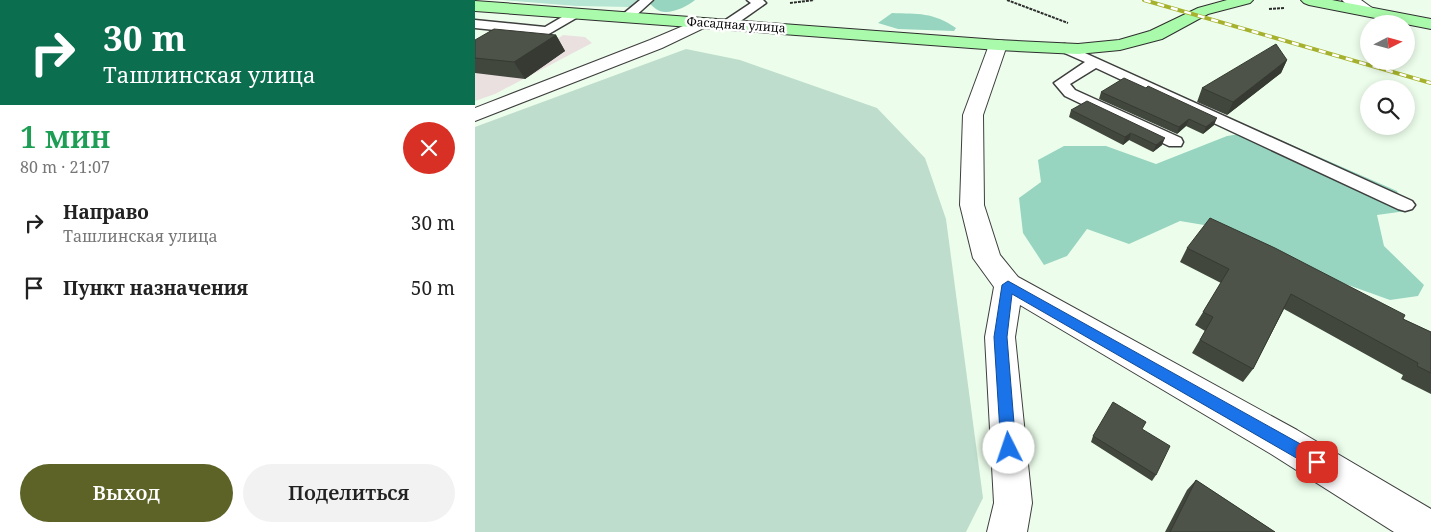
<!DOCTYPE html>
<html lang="ru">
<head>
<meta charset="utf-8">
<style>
  body { margin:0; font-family:"Noto Serif",serif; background:#f2f2f2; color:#222; height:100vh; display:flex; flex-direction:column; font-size:19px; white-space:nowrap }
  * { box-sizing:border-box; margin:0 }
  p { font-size:16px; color:#767676 }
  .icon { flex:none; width:28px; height:28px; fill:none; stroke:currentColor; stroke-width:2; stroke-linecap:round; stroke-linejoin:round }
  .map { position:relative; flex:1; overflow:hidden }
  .drawer { display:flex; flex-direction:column; background:#fff; width:475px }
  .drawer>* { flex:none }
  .banner { background:#0b6e4f; color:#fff; overflow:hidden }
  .needle { width:32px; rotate:84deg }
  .fabs { position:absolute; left:885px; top:15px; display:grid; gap:10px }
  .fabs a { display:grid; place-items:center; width:55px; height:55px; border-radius:50%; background:#fff; box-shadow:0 2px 8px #0003; font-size:25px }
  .pin { position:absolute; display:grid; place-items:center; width:42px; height:42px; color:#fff; margin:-21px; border-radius:10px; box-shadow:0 2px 8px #0006 }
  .me { position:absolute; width:55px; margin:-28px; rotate:356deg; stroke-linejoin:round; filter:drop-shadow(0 0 4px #0008) }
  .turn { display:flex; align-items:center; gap:18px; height:105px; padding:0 20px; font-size:22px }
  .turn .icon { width:65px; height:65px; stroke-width:2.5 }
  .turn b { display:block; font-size:35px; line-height:42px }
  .round { display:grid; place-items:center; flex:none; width:52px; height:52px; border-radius:26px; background:#f2f2f2 }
  .head { display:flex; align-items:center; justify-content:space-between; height:85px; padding:0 20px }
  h1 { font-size:30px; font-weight:600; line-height:38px; color:#1e9e55 }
  .action { display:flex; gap:10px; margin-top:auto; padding:10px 20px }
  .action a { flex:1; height:58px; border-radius:30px; background:#5d6327; color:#fff; font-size:20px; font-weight:600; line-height:58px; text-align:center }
  .action a+a { background:#f2f2f2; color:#222 }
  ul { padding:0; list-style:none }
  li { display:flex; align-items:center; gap:15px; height:65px; padding:0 20px }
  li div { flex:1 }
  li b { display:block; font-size:19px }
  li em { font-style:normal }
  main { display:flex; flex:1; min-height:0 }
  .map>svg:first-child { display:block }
</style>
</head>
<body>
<main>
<section class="drawer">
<div class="banner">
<div class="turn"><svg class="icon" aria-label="right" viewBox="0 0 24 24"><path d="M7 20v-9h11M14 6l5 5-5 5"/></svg><div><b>30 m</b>Ташлинская улица</div></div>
</div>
<div class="head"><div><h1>1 мин</h1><p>80 m · 21:07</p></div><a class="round" style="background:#d93025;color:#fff"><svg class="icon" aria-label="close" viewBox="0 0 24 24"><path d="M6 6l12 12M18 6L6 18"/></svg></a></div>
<ul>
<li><svg class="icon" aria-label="right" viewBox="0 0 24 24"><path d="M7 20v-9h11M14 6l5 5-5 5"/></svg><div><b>Направо</b><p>Ташлинская улица</p></div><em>30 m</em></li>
<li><svg class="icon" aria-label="arrive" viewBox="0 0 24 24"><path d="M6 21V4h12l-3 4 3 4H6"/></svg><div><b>Пункт назначения</b></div><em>50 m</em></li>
</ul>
<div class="action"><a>Выход</a><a>Поделиться</a></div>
</section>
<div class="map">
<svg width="956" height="532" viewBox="0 0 956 532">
  <rect width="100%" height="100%" fill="#ecfeeb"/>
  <path fill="#eae0e0" d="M88,35L110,37L117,43L20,94L0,101V42L67,49Z"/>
  <path fill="#b7e5d3" d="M27,0H163L155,7L101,6Z"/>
  <path fill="#97d5c1" d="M177,0H220C212,7 191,17 181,9C178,7 177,5 175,4Z
    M417,13C443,14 458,12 481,28L479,31L423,29L403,23Z
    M785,131L922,191L931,211L902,215L909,246L949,285L943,296L915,300L809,262L759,230L705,221L654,244L612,229L592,256L569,265L548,233L544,198L566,182L563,160L589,146H631L681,164L752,136Z"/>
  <path fill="#beddcc" d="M211,49L265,60L402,108L450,158L471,219L508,498L491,532H0V127Z"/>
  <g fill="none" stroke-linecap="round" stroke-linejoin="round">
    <defs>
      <path id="service" d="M165,0H178L156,20H148L146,17L148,14Z
        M272,0H288L291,3L257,27H249L247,24L249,21L276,3Z
        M99,10L103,11L105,14L103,17L72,35L0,28V20L70,27Z
        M590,44L937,201L940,205L937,209L930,211L923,209L621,68L595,84L600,90L706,138L708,142L706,146H694L590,96L579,83L610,62L585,51L583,48L585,45Z"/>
      <path id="minor" d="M227,18L233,20L235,23L233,26L187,48L0,121V108L175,40Z
        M523,40L529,41L532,45L508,115L509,205L525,255L543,277L822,430L956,509V532H919L796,454L545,305L540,337L557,503L552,532H512L519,503L510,337L519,287L498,258L485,205L488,115L514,45L517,41Z"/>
      <path id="tertiary" d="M867,0H886L900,10L897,13C887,16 874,8 867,0Z"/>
      <path id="secondary" d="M752,0H778L775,3L733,14L687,39L645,50L603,54L523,50L0,11V1L523,40L603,44L644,40L675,31L723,8Z
        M826,0H857L956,19V29L834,5L829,3Z"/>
    </defs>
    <use href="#service" stroke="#3e3e3e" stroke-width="3"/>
    <use href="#minor" stroke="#3e3e3e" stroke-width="2"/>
    <use href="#tertiary" stroke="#3e3e3e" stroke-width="2"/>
    <use href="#secondary" stroke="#2d2d2d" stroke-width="2"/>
    <path stroke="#2d2d2d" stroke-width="2" stroke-dasharray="3 1" stroke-linecap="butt" d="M532,0L593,23
      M315,3L339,0
      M794,9L810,8"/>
    <use href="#service" fill="#fff" fill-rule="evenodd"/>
    <use href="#minor" fill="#fff" fill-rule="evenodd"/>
    <use href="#tertiary" fill="#fff" fill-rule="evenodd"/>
    <use href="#secondary" fill="#aafaab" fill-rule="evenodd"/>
    <defs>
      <path id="rail" d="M669,0L956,83"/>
    </defs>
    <use href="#rail" stroke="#a6b22d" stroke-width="4"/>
    <use href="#rail" stroke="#fff" stroke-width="2.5" stroke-dasharray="7" stroke-linecap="butt"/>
  </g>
  <path fill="#42473e" d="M81,35L90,51L50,79L0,73V40Z
    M812,60L806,73L752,115L722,102L727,88Z
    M626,92L739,125L728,134L711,126L702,134L624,99Z
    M596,110L687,145L678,152L654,140L648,145L594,117Z
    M712,248L928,319L956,332V394L926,379L928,375L809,309L778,369L768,382L717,353L730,331L720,325L746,283L705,262Z
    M667,429L681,475L677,481L616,442L618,436Z
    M721,480L800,532H690L712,490Z"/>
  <path fill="#363a32" d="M81,35L90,51L50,79L39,62Z
    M812,60L806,73L752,115L758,102Z
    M742,118L739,125L728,134L731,127Z
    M714,119L711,126L702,134L704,127Z
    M656,133L654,140L648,145L650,137Z
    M690,138L687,145L678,152L681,145Z"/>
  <path fill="#4d5348" stroke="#363a32" d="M19,29L81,35L39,62L0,58V40Z
    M801,44L812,60L758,102L727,88Z
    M649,78L671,88L673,86L742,118L731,127L714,119L704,127L626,92Z
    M612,101L690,138L681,145L656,133L650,137L596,110Z
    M735,218L800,248L930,315L928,319L956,332V373L942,366L943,363L816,294L778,369L725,340L738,317L728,312L754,269L712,248Z
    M638,402L671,422L667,429L695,446L681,475L618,436Z
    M721,480L800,532H695Z"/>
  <path fill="#1a73e8" stroke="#114b97" d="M533,281L847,456L849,462L847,467L842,469L837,467L537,294L532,337L541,448L539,453L534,455L528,453L526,448L519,337L527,285Z"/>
  <g text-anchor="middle" stroke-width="5" stroke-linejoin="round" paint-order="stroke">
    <g font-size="12" fill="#0b0b0b" stroke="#fff">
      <text transform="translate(261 25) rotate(4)" y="4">Фасадная улица</text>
    </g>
  </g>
</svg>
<div class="fabs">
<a><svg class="needle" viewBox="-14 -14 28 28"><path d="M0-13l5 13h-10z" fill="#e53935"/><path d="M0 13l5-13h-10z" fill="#767676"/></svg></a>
<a><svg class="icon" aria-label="search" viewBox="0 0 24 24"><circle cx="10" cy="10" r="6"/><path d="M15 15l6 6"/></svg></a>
</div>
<div class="pin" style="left:842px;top:462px;background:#d93025"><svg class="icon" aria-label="arrive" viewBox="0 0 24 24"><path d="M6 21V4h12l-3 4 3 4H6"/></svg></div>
<svg class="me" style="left:534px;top:448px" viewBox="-20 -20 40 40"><circle r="19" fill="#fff"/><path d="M0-13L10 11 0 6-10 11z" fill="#1a73e8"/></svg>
</div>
</main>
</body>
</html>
